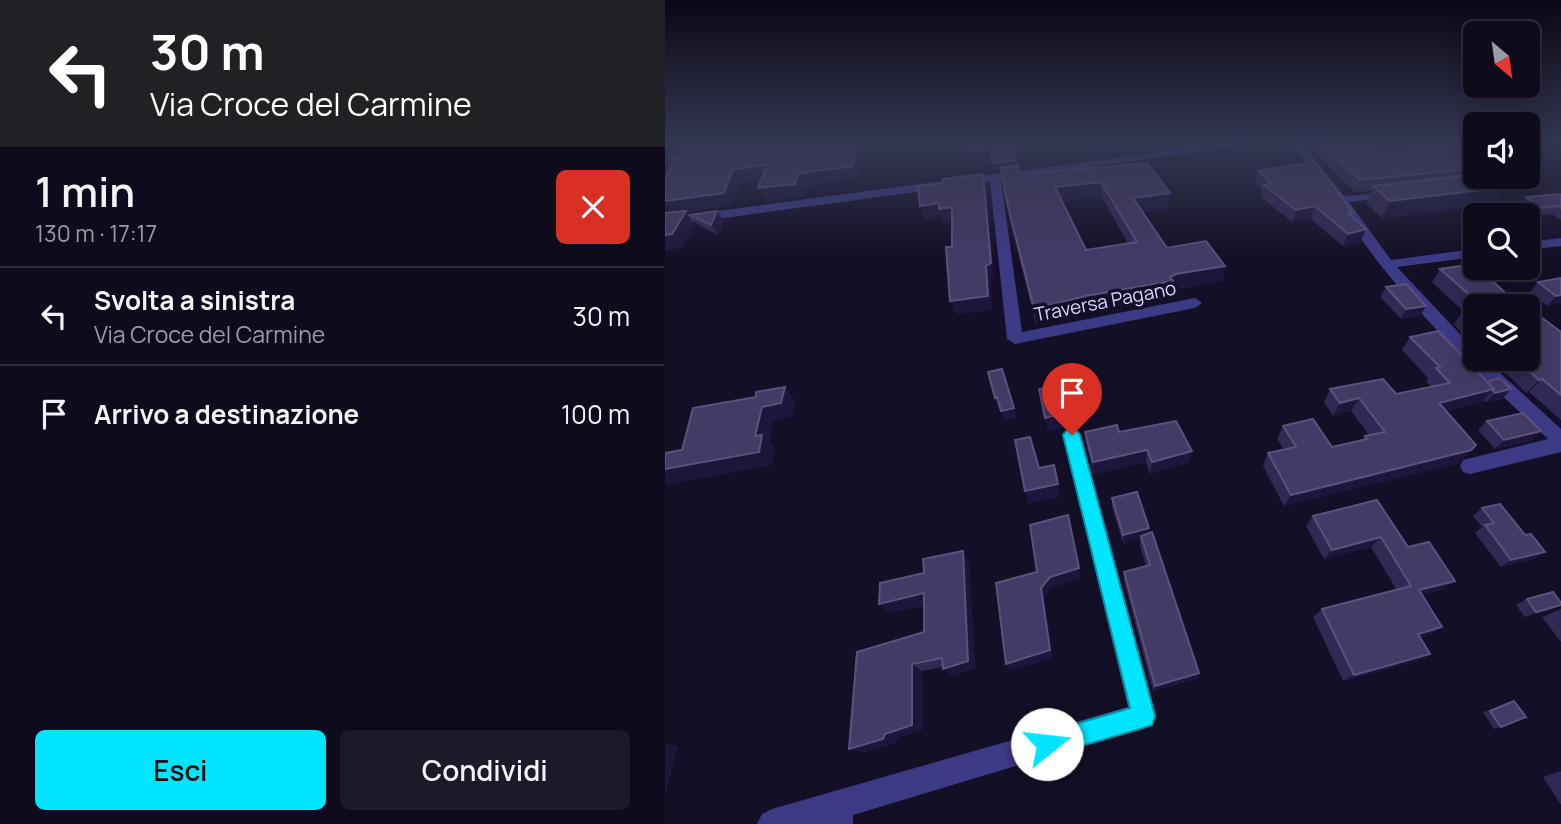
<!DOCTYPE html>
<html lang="it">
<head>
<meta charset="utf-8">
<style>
  body { margin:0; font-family:Manrope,sans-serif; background:#1c1929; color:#f1f3f6; height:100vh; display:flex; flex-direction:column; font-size:26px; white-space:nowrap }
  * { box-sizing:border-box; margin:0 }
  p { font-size:23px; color:#9b9ba3 }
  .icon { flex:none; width:38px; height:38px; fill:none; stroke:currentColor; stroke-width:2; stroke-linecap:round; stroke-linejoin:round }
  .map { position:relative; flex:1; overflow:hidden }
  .side { display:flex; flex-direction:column; background:#0e0b1c; width:665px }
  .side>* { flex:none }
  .guide { background:#202124; color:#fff; overflow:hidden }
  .needle { width:46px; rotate:151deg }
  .buttons { position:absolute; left:798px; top:21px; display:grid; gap:14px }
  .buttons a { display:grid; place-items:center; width:77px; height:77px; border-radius:10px; background:#0e0b1c; box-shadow:0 4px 18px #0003,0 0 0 2px #2e2b3b; font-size:35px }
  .pin { position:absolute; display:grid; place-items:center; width:60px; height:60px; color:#fff; margin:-72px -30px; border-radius:50% 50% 50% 0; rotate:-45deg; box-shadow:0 0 7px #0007 }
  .pin .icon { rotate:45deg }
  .me { position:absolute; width:77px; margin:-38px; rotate:74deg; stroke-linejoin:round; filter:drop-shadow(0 0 5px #0008) }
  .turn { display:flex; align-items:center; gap:24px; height:147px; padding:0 35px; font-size:32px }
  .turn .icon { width:91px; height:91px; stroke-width:2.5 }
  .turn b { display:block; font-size:49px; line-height:60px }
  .round { display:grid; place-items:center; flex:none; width:74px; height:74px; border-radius:10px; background:#1c1929 }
  .headline { display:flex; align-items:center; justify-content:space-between; height:119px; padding:0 35px }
  h1 { font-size:42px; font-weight:600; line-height:52px }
  .cta { display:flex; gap:14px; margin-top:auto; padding:14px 35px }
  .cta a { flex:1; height:80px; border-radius:10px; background:#00e5ff; color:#111; font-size:28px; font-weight:600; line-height:80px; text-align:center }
  .cta a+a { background:#1c1929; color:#f1f3f6 }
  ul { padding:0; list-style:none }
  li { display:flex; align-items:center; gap:21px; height:98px; padding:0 35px; border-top:2px solid #2e2b3b }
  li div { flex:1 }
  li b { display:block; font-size:26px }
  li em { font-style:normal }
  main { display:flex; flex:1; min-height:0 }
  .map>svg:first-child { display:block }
</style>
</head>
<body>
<main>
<section class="side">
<div class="guide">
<div class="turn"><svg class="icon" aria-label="left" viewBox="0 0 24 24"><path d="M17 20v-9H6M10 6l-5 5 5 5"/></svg><div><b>30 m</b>Via Croce del Carmine</div></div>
</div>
<div class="headline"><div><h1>1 min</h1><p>130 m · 17:17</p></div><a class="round" style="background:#d93025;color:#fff"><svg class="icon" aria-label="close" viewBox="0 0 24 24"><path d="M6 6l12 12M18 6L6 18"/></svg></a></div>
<ul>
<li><svg class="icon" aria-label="left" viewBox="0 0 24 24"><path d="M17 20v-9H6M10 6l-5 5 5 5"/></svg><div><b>Svolta a sinistra</b><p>Via Croce del Carmine</p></div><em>30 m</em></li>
<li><svg class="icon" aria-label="arrive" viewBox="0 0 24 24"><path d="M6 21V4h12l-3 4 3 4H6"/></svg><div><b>Arrivo a destinazione</b></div><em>100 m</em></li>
</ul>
<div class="cta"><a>Esci</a><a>Condividi</a></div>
</section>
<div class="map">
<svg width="896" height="824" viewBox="0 0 896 824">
  <rect width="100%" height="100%" fill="#130f26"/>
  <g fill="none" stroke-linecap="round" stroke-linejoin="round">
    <path fill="#3d3a85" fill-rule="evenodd" d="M562,143H592L336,180L357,332L530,298L537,303L530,308L350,344L342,339L325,182L0,226V218Z
      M625,143H694L655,149L639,147L679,196L732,192L734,194L728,197L684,202L726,260L810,249V257L732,267L810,350V359H820L896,429V452L805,474L798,472L795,466L798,460L883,439C826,385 766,329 717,267C685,226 659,183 625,143Z
      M35,152L40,155L39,157L0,162V156Z
      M896,238V246L863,250V242Z
      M407,428L413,430L416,435L491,716L487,725L188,815V824H92L97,814L107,809L463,707L398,435L401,430Z"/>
  </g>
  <path fill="#312854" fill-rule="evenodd" d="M321,143H346L354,173L362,174L482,163L503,208L477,212L502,248L560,266L557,281L509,290L507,291L506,297L421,312L371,325L343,213L337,170L330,171ZM437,197L463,244L421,250L397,201Z
    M775,143H810V154L804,155L810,159V163L805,171L803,172L801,175L829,204L717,218L701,203L706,191L690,192L652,155L656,144L715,152L773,148Z
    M593,171L686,216L701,229L695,242L678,246L646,219L627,222L596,197L597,190L590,183Z
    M896,195V220L887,214L870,216L855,206L861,197Z
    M25,215L59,221L53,235L32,224Z
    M775,269L805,274L855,306H810V349L789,324L798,311L767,282Z
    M896,278V303L882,306L865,292L873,282Z
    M721,287L755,316L736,319L715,297Z
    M868,318L896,332V420L864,392L861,393L827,359H863Z
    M745,337L822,382L846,389L837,399L821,402L819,400L817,402L782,411L794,463L619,506L598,466L603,453L619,450L612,439L618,426L667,447L697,440L700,436L704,435L686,411L668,416L659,402L665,389L731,394L766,387L761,381L763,378L737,350Z
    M822,421L866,441L830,449L813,430Z
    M420,432H454L527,451L524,462L485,474L481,462L429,474L421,444Z
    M447,498L484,533L534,673L531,679L488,691L459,581V572L481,566L475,546V538L458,543L447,507Z
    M712,500L743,547L790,581L777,590L757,595L777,627L763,635L755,637L765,654L751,661L678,681L648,617L657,609L731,589L706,547L659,559L641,526L648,516Z
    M817,508L869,559L836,567L810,533L817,527L808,516Z
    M304,562L310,668L287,676L278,669V667L257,671L258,729L232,738L230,743L199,752L184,749L259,632V605L225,613L214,604L259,573Z
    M862,599L886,610L860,617L851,605Z
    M896,609V642L877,617Z
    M849,701L836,727L829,729L818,712Z
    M896,771V805L878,777Z"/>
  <path fill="#1d163a" d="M0,143H21L15,152L1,154L8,164L0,178Z
    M28,143H87L32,150Z
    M164,143H172L168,162L162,149Z
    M317,143H318L319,159L305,161L303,152Z
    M810,143V154L784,159L790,146Z
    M191,146L196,159L194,179L154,184L140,188L137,197L101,202L93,188Z
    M351,160L352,168L330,171L328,163Z
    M810,160V163L805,171L803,172L804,169L794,162Z
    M102,165L109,178L76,183L67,206L22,213L30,225L18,248L0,251V201L68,169Z
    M318,174L321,187L329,277L325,280L327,310L290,315L285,301L321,266Z
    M436,182L437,197L391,202L390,187Z
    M840,187L829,204L717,218L725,201Z
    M505,193L503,208L468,213V198Z
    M274,203L287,207L290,221L278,223L276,217L259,220L255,206Z
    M650,206L646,219L627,222L631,210Z
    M52,211L59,221L53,235L46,225Z
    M701,229L695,242L678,246L683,234Z
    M560,266L557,281L509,290L507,291L506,297L421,312L371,325L369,309L505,277L511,274Z
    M896,295V303L882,306L891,296Z
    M761,306L755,316L736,319L741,309Z
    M877,379L864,392L861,393L874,380Z
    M120,387L131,402L127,417L109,421L105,443L110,449L107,465L2,485L0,484V469L90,436L97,407Z
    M829,389L817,402L764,416L774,403Z
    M846,389L837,399L821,402L830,393Z
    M332,397L335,407L332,408L330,398Z
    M694,398L686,411L668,416L675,403Z
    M349,408L352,417L339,421L336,411Z
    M404,411L406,426L383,432L380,418Z
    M876,431L866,441L830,449L839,440Z
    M482,450L481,462L429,474L428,462Z
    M806,450L794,463L619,506L626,495Z
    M527,451L524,462L485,474L487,462Z
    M393,484L395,497L363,504L360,491Z
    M484,528L483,536H476L475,538L458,543V535Z
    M716,537L706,547L659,559L667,550Z
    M298,551L304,562L310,668L287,676L278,669Z
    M880,552L869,559L836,567L846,560Z
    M414,568L416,579L388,587L379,598L388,658L346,671L341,664L376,588L385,577Z
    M790,581L777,590L742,599L754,590Z
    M259,593L267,603L225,613L214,604Z
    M896,605L886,610L860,617L871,612Z
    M777,627L763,635L740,641L753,634Z
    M765,654L751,661L678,681L689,675Z
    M247,664L257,671L258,729L232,738L230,743L199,752L184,749Z
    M534,673L531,679L488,691L490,686Z
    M0,744L13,746L0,796Z"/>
  <path fill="#433a66" stroke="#5a527e" stroke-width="2" fill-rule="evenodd" d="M58,143H99L98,146L101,143H164L162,149L191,146L188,166L148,171L133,174L130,184L93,188L102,165L68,169L59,193L0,201V178L17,148Z
    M302,143H317L318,150L303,152Z
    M322,143H346L351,160L328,163Z
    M706,143L715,152L789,147L810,159V160L794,162L804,169L695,180L656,144Z
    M784,143H808L790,146Z
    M650,162L688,212L683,213L701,229L683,234L650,206L631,210L599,185L606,183L593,171Z
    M482,163L505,193L468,198L502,248L541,241L560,266L511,274L505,277L508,281L420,296L369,309L341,198L336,168L353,165L354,173L362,174ZM436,182L472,242L421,250L390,187Z
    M318,174L326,263L321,266L323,296L285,301L281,247H287V207L274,209V203L255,206L253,186L278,183V179Z
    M810,174V177H825L840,187L725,201L708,186Z
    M895,194L896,195V208L893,206L875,208L861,197Z
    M21,211L7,234L0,235V213Z
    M52,211L46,225L25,215Z
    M795,266L805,274L812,272L817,276H822L855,306H817L775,269Z
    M896,278V295L891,296L873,282Z
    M741,284L761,306L741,309L721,287Z
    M810,308V324L798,310Z
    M863,313L868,318L876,317L896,332V395L877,379L874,380L852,359H863Z
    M773,331L829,389L774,403L811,445L806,450L626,495L603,453L631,447L618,426L648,419L667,447L702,439L700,436L720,432L694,398L675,403L665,389L718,379L731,394L785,383L771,368L775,367L745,337Z
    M337,369L349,408L336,411L332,397L330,398L323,372Z
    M835,378L846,389L830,393L828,391L829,389L822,382Z
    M398,385L404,411L380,418L374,389Z
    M120,387L116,403L97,407L90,436L97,435L94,452L0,469V453L17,450L28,408L91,397V392Z
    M858,413L876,431L839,440L822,421Z
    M511,421L527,451L487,462L482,450L428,462L420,432L452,425L454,432Z
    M365,437L374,468L389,465L393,484L360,491L350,440Z
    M472,492L484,528L458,535L447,498Z
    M712,500L743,547L764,542L790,581L754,590L777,627L753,634L765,654L689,675L657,609L746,586L716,537L667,550L648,516Z
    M835,504L860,535L866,534L880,552L846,560L820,525L829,523L817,508Z
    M403,515L414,568L385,577L376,588L385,650L341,664L331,583L372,572L365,525Z
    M487,532L534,673L490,686L459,572L485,565L476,536Z
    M298,551L303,661L278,669L277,658L247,664V725L220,734L218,739L184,749L192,652L259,632V593L214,604L215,583L259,573L258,559Z
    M888,592L896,603V605L871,612L862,599Z
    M849,701L861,717L836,727L825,711Z"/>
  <linearGradient id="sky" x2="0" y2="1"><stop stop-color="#0a0815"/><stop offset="0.55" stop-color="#333752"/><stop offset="1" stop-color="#333752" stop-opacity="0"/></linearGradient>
  <rect width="896" height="259" fill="url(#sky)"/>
  <path fill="#00e5ff" stroke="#0095a6" stroke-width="2" d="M407,429L412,431L415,435L490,716L487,725L478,728L382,756L373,753L370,744L373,735L465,708L398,435L401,431Z"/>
  <g text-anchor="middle" stroke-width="7" stroke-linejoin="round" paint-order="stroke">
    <g font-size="19" fill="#d9d4ff" stroke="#130f26">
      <text transform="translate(440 301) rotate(-11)" y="7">Traversa Pagano</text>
    </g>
  </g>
</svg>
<div class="buttons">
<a><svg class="needle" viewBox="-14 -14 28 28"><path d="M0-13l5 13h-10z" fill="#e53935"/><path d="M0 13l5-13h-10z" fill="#9b9ba3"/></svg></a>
<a><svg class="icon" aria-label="sound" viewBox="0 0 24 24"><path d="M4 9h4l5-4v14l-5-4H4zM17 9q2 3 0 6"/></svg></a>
<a><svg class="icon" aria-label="search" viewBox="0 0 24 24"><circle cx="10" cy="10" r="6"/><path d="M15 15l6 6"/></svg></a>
<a><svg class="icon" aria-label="layers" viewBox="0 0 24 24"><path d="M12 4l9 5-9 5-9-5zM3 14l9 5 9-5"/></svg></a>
</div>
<div class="pin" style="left:407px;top:435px;background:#d93025"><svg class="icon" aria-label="arrive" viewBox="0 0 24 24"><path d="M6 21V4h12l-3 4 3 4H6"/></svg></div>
<svg class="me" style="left:382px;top:744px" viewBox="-20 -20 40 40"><circle r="19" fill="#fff"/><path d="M0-13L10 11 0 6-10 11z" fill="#00e5ff"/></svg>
</div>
</main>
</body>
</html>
